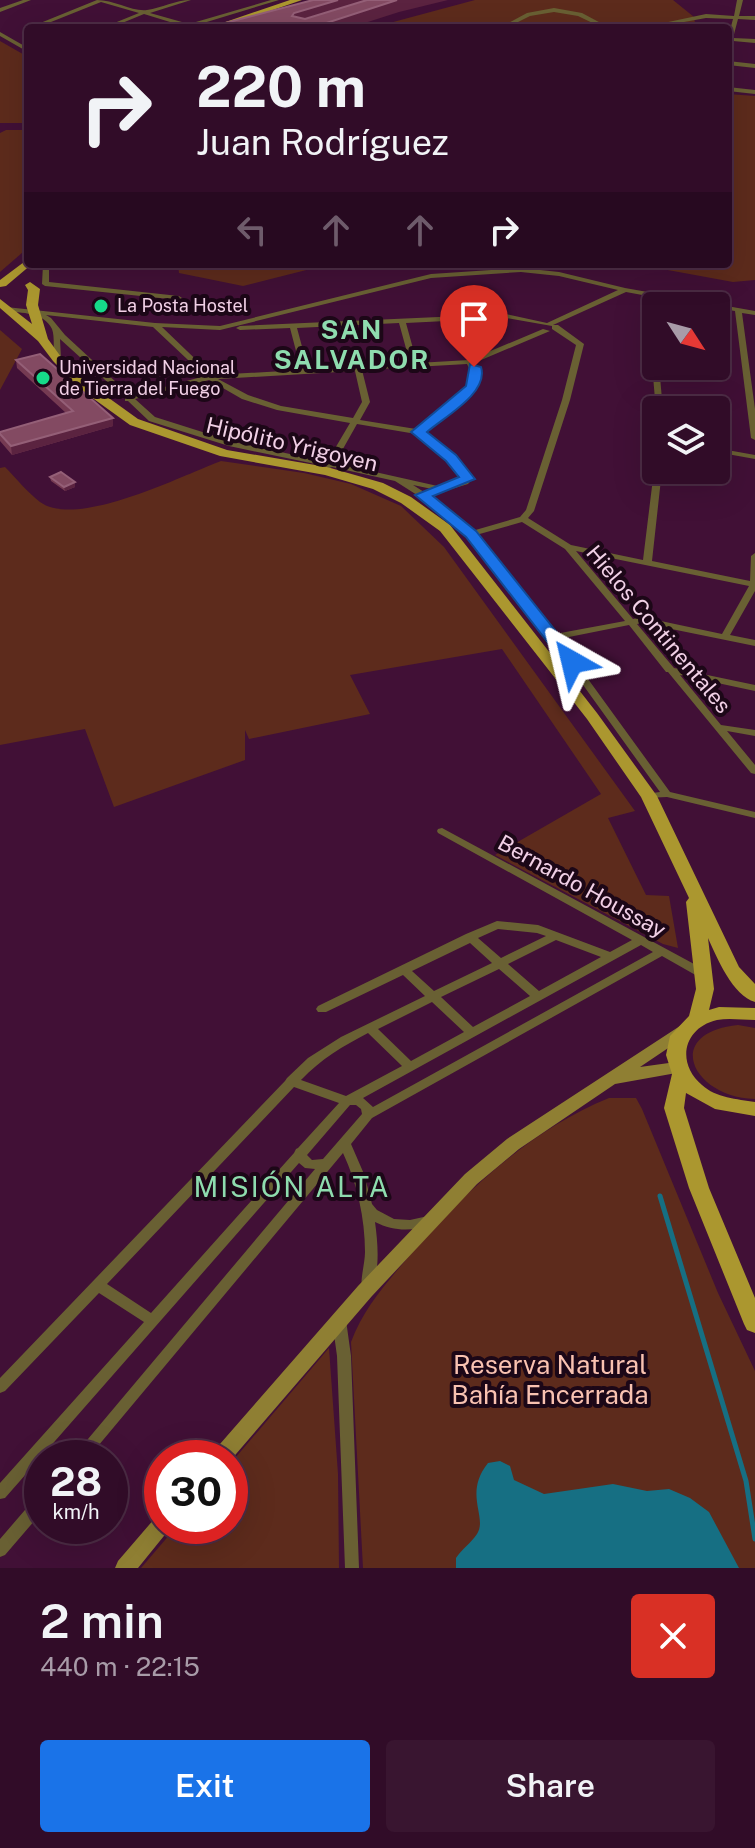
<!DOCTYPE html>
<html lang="en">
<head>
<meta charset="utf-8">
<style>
  body { margin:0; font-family:"Public Sans",sans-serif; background:#391530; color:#f1f3f6; height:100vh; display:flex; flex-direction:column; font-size:30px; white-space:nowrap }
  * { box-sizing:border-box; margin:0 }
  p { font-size:26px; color:#a89ba8 }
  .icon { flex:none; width:44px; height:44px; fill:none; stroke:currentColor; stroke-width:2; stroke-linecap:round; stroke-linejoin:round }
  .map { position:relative; height:1568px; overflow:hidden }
  .sheet { display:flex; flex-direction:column; background:#310c28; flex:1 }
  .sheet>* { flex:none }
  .guide { position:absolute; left:24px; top:24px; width:708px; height:244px; border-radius:8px; box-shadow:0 8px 32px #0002,0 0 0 2px #4c2c45; background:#310c28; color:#f1f3f6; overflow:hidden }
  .needle { width:52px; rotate:126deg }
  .buttons { position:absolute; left:642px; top:292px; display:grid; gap:16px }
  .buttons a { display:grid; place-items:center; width:88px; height:88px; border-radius:8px; background:#310c28; box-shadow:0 8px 32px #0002,0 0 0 2px #4c2c45; font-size:40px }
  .speed { position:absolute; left:24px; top:1440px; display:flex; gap:16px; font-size:40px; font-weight:700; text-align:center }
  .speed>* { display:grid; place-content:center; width:104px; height:104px; border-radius:50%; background:#310c28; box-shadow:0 8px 32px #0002,0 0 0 2px #4c2c45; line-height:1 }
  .speed small { font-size:20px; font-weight:400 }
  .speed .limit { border:12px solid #d22; background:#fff; color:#111 }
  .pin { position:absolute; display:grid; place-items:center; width:68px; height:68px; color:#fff; margin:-82px -34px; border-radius:50% 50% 50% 0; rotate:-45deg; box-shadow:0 0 8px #0007 }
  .pin .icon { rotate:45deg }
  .me { position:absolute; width:88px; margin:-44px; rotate:323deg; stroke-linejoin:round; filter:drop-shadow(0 0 6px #0008) }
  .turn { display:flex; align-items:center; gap:28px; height:168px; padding:0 40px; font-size:36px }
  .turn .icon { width:104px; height:104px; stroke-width:2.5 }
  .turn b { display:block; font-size:56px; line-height:68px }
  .lanes { display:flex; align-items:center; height:76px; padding:0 40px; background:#0003; justify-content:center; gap:40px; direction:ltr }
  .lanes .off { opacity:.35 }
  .round { display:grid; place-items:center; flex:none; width:84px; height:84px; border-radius:8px; background:#391530 }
  .overview { display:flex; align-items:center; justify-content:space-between; height:136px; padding:0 40px }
  h1 { font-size:48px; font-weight:600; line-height:60px }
  .button { display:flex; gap:16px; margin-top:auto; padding:16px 40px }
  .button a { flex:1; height:92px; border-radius:8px; background:#1a73e8; color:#fff; font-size:32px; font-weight:600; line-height:92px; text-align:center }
  .button a+a { background:#391530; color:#f1f3f6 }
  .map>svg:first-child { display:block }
</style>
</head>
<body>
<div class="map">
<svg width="755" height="1568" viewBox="0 0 755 1568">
  <rect width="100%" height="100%" fill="#411036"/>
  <path fill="#5d2b1c" d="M475,0H673L694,17L696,28H371Z
    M0,41L28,57V123H0Z
    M728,94L755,96V280L733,282L635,264H728Z
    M6,130H28V242L23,252L0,272V133Z
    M178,264H330L243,286L179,273Z
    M0,330L22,349L0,390Z
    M221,461L304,473L351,484L401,506L444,547L635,811L608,818L646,895L669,896L678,948L663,944L495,855L601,794L502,649L350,675L370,714L249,739L245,730V760L114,807L85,729L0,745V468L5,467C16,478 27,492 40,502C77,529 181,476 221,461Z
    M738,1025L755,1028V1099C693,1098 661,1033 738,1025Z
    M609,1098H636L642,1109L718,1293L755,1371V1568H363L351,1342C363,1310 383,1287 405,1261C461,1195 528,1131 609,1098Z
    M329,1348L338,1474L339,1568H141L177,1526H230V1464Z"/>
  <path fill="#166f83" d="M500,1461L510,1466L514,1480L544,1494L613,1484L647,1491L669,1489L690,1498L709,1512L739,1568H456V1558C462,1549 471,1543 477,1534C488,1517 463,1494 488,1463Z"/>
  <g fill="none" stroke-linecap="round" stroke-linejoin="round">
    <path stroke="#166f83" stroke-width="5" d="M660,1196L746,1481L755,1539"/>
    <path fill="#696033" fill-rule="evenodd" d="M23,0H31L0,12V8Z
      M97,0C114,0 133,12 147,10C162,8 175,0 191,0L150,13L189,24L271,0H279L187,28H178L183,26L144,14L110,28H102L139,13L101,2L36,28H28Z
      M737,0H743L739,16H755V20L738,19L733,38L755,39V43L733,41L730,50L728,51V38L733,19L706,18L651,28H640L706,14L734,16Z
      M554,8L582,13L610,28H603L578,16L554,12L530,16L506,28H499L527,13Z
      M0,32L28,48V52L0,36Z
      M728,61L755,64V68L728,65Z
      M728,87L755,90V94L728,91Z
      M43,264H49V282L179,296L182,298L179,300L45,286L42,284Z
      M521,268L559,272L625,288L755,311V315L742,313L755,409V440L751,438L735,311L716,308V306H702L626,292L553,325H558L584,344L570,400L534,511L528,518L571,545L643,560L654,470L656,468V470H662L652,561L750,581L751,556L755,553V591L730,635L755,640V646L642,623L637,624L674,668L755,685V691L680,675L721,725L755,730V736L727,731L755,765V774L751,773L668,672H666L629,625L559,639L670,792L755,812V818L667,797L645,798L644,796L645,794L660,792L550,639L468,536L422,498H417V495L395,481L332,467L329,468L325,466L229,446L149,421L128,401H125V398L60,339L61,359L57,361H54C53,352 55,337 52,329C44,312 21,313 6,311L2,309L6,307L155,323L220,326L431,274ZM521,272L559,276L618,290L547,323L506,314L240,326L236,328L240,330L290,328L301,370L212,375L162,327L220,330L431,278ZM46,315L153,327L205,376L131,396L65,335L51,318ZM506,318L552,326V329L576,345L562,400L526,510L520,517L472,531L429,496L468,484L472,479L454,456L423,432L475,389L480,374L474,363L550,331L543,329L469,360L417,363L406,323ZM399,323L410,363L361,366L358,365L355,366L308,369L297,328ZM467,364L472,374L469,386L416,429L360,420L370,402L362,370ZM355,371L362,402L353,418L281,406L248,395L218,379ZM209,380L242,399L277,410L350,423L327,462L234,442L155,417L135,399ZM357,424L416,434L448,460L464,479L442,487L335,463ZM413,485L432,489L424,492ZM522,522L565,549L625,621L555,634L476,535ZM576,551L749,586L722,634L642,617L633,619Z
      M653,329H656V366H659L663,410L656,411L650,341Z
      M716,448L755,455V459L716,452Z
      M442,828L707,971L709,974L707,977H699L662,956L372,1118L351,1144L364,1174L372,1204L377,1210L394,1219L410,1220L428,1216L433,1217L434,1221L433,1225C412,1231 395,1232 375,1222C378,1244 380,1268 372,1289L367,1290L362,1289C360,1278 365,1264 365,1252C365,1218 357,1183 343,1153L88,1458H72L315,1169L305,1168L299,1163L5,1498L0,1499V1483L144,1322L99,1293L5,1391L0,1393V1378L285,1081L287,1078L308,1058L341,1037L425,996L403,975L326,1012H318L316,1009L318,1006L466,934L497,921L538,925L610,952L632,940L438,833L437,831L438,829ZM498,929L537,933L546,936L501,958L478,938ZM556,940L601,957L539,991L508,964ZM470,943L492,963L434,991L412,971ZM641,945L653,952L373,1107L363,1098ZM499,969L530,996L473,1027L441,997ZM432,1002L464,1032L411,1061L378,1029ZM368,1033L402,1066L346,1096L301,1080C321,1059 343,1046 368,1033ZM294,1087L339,1103L298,1148L296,1149L294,1153L151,1313L107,1284ZM350,1105H356L361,1109L362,1114L323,1159L312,1160L307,1155Z
      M339,1314L344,1316L346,1320L351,1356L359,1568H345L337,1356L332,1320L334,1316Z
      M42,1495V1512L5,1555L0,1557V1539L37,1496Z"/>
    <path fill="#8f7f33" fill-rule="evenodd" d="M683,1024L689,1026L691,1030L689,1034L640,1067L676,1062L682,1064L684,1068L682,1072L615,1084L519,1149L477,1184L372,1296L230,1461V1458H210L213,1452L358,1286L465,1174L507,1139Z
      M162,1516V1526H172L138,1568H115L118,1561L155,1518Z"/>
    <path fill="#ab972f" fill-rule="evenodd" d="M290,0H302L220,28H208Z
      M28,259V264H32L6,286L0,287V280Z
      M30,282L40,289L38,305L48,339L61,357L88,383L138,419L227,450L327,467L383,483L411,497L450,525L597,713L657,796L739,967L755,984V1002C733,996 717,958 708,938L714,989L709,1010L719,1007L755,1008V1020C743,1020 729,1018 717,1020C683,1028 676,1063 702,1085C716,1098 737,1099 755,1102V1116L715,1109L686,1093L684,1108L709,1188L755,1298V1333L747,1330L744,1324L689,1188L664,1108L672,1074L666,1055L670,1036L689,1016L696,989L686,902L689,898L641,797L587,719L440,531L401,503L373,489L325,475L220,456L130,425L80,389L53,361L38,341L0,308V299L32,324L26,305L28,290L25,285Z"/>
  </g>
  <path fill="#753a52" d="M16,360L113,418V426L12,455L0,441V432L66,413L17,368Z
    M50,477L75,487L65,491L51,481Z"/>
  <path fill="#5b2340" d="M338,0H378L294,25L292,16L294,13Z
    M397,0H448L399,12L349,28H311Z
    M113,418V426L12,455L11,446Z
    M75,482V487L65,491L64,487Z"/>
  <path fill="#834a62" stroke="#945f77" stroke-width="2" d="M313,0H338L294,13L292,16L305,19L367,0H397L311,28H206Z
    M40,354L113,418L11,446L0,434V432L73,411L16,360Z
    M61,472L75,482L64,487L50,477Z"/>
  <path fill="#1a73e8" stroke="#114b97" stroke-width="2" d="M470,364L481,367C489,393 444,417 427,432L456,455L475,479L433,496L476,531L578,659L580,662L578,666H566L466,537L415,495L459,477L446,461L411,432L466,386Z"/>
  <g fill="#16d989" stroke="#1c0717" stroke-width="3">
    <circle cx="101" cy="306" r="8"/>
    <circle cx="43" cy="378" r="8"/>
  </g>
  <g text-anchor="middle" stroke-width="8" stroke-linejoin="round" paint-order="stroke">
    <g font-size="18" fill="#f1d0e6" stroke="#1c0717" text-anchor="start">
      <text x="117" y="312">La Posta Hostel</text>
      <text x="59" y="374">Universidad Nacional<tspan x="59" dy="21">de Tierra del Fuego</tspan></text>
    </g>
    <g font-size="22" fill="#f1d0e6" stroke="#1c0717">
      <text transform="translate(292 444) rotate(13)" y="8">Hipólito Yrigoyen</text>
      <text transform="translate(659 629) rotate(50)" y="8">Hielos Continentales</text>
      <text transform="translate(582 886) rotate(29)" y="8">Bernardo Houssay</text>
    </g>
    <g font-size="26" font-weight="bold" letter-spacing="2" fill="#8edcae" stroke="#1c0717">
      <text x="352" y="339">SAN<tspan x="352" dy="30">SALVADOR</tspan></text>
    </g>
    <g font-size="26" fill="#f9c2b1" stroke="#1c0717">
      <text x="550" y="1374">Reserva Natural<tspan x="550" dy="30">Bahía Encerrada</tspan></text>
    </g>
    <g font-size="28" letter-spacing="2" fill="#8edcae" stroke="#1c0717">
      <text x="292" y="1197">MISIÓN ALTA</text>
    </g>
  </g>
</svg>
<div class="buttons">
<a><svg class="needle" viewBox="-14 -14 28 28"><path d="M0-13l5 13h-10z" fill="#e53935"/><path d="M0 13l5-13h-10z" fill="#a89ba8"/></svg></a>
<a><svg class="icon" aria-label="layers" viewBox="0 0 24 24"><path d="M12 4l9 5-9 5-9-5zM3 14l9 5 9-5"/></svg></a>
</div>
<div class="speed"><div>28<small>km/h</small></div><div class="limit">30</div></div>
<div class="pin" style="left:474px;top:367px;background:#d93025"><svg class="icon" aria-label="arrive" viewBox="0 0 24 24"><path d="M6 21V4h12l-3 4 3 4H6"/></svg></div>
<svg class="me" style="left:572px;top:662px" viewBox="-20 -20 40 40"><path d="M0-17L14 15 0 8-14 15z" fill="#1a73e8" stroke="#fff" stroke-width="4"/></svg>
<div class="guide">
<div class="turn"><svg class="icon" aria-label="right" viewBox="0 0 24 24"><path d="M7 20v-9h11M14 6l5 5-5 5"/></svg><div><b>220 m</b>Juan Rodríguez</div></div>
<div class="lanes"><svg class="icon off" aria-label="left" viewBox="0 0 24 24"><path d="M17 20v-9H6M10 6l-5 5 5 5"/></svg><svg class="icon off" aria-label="ahead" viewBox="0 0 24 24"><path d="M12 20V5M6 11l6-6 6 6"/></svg><svg class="icon off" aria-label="ahead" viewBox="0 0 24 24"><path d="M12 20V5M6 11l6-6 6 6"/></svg><svg class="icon" aria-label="right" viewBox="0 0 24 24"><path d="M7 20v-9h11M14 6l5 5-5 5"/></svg></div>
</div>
</div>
<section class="sheet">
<div class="overview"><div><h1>2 min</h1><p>440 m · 22:15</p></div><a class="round" style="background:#d93025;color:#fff"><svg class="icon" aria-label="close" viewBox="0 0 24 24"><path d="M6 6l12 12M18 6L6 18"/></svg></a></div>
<div class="button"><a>Exit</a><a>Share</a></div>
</section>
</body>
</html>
